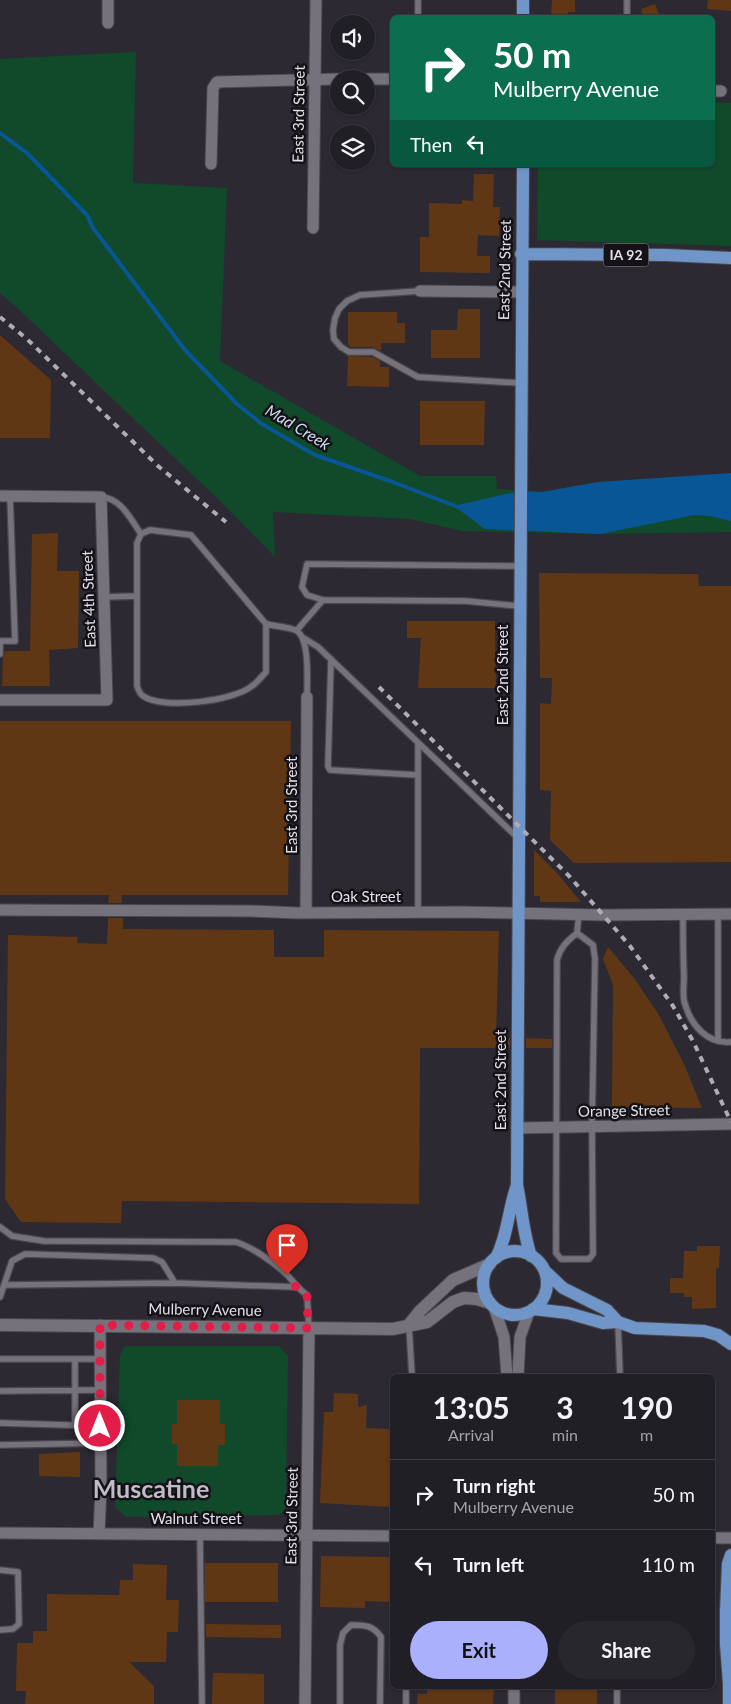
<!DOCTYPE html>
<html lang="en">
<head>
<meta charset="utf-8">
<style>
  body { margin:0; font-family:Lato,sans-serif; background:#29272e; color:#f1f3f6; height:100vh; display:flex; flex-direction:column; font-size:19px; white-space:nowrap }
  * { box-sizing:border-box; margin:0 }
  p { font-size:16px; color:#a2a2a7 }
  .icon { flex:none; width:28px; height:28px; fill:none; stroke:currentColor; stroke-width:2; stroke-linecap:round; stroke-linejoin:round }
  .map { position:relative; flex:1; overflow:hidden }
  .side { position:absolute; left:390px; top:1374px; width:325px; height:315px; display:flex; flex-direction:column; background:#211f26; border-radius:8px; box-shadow:0 1px 4px #0004,0 0 0 1px #3e3d43 }
  .side>* { flex:none }
  .guide { position:absolute; left:390px; top:15px; width:325px; height:152px; border-radius:8px; box-shadow:0 1px 4px #0004,0 0 0 1px #3e3d43; background:#0b6e4f; color:#fff; overflow:hidden }
  .buttons { position:absolute; left:330px; top:15px; display:grid; gap:10px }
  .buttons a { display:grid; place-items:center; width:45px; height:45px; border-radius:50%; background:#211f26; box-shadow:0 1px 4px #0004,0 0 0 1px #3e3d43; font-size:25px }
  .pin { position:absolute; display:grid; place-items:center; width:42px; height:42px; color:#fff; margin:-51px -21px; border-radius:50% 50% 50% 0; rotate:-45deg; box-shadow:0 0 5px #0007 }
  .pin .icon { rotate:45deg }
  .me { position:absolute; width:55px; margin:-28px; rotate:0deg; stroke-linejoin:round; filter:drop-shadow(0 0 4px #0008) }
  .turn { display:flex; align-items:center; gap:18px; height:105px; padding:0 20px; font-size:22px }
  .turn .icon { width:65px; height:65px; stroke-width:2.5 }
  .turn b { display:block; font-size:35px; line-height:42px }
  .then { display:flex; align-items:center; height:48px; padding:0 20px; background:#0003; gap:10px; font-size:19px }
  .eta { display:flex; justify-content:space-evenly; align-items:center; height:85px; text-align:center }
  .eta b { font-size:30px; font-weight:700; line-height:35px }
  .action { display:flex; gap:10px; margin-top:auto; padding:10px 20px }
  .action a { flex:1; height:58px; border-radius:30px; background:#aab0fb; color:#111; font-size:20px; font-weight:700; line-height:58px; text-align:center }
  .action a+a { background:#29272e; color:#f1f3f6 }
  ul { padding:0; list-style:none }
  li { display:flex; align-items:center; gap:15px; height:70px; padding:0 20px; border-top:1px solid #3e3d43 }
  li div { flex:1 }
  li b { display:block; font-size:19px }
  li em { font-style:normal }
  .map>svg:first-child { display:block }
</style>
</head>
<body>
<div class="map">
<svg width="731" height="1704" viewBox="0 0 731 1704">
  <rect width="100%" height="100%" fill="#2c2932"/>
  <path fill="#104a2a" d="M136,52L133,183L227,188L220,361L420,476H496L497,489L542,492L598,482L731,474V532L600,534L462,531L410,519L273,512L275,557L221,502L14,305L0,293V59Z
    M713,102L731,103V246L537,240L538,165H712Z
    M125,1346H279L288,1356L286,1509L279,1515L126,1517L115,1507L120,1355Z"/>
  <path fill="#095697" d="M731,473V521L710,516L694,515L600,534L485,529L454,506L519,491L542,492L598,482Z"/>
  <g fill="none" stroke-linecap="round" stroke-linejoin="round">
    <path stroke="#095697" stroke-width="4" d="M0,133L27,153L87,215L93,228L185,350L238,405L262,424L315,455L390,481L458,507"/>
  </g>
  <path fill="#603714" d="M552,0H575V12H568V15H551Z
    M708,0H731V11L707,9Z
    M655,4L660,18H644L641,9Z
    M474,174H494L493,207H500L499,236L478,235L477,256H490V273L420,272V237H429V203L462,204V200L473,201Z
    M458,309H480V358H431V330H457Z
    M348,312H397V323H405V343H381V351L373,347H350L348,343Z
    M0,335L51,380L50,438H0Z
    M348,356L372,357L380,361V367H389V387L347,386Z
    M420,401H485L484,445H420Z
    M58,533L57,571H79L78,648L49,650L50,686H2L3,658L5,651H30L32,534Z
    M539,573L698,574L699,586H731V862L574,863L550,840L551,791L540,790V703L551,704L552,678H540Z
    M407,621H495L496,688H418L421,638H407Z
    M0,721H291L288,895H122V903H108L109,895H0Z
    M534,850L557,873L581,902H540V896H534Z
    M108,918H123V929L274,930V957H324V930L499,931L496,1038H510V1048H420L419,1204L122,1201L121,1223L21,1222L5,1199L8,935L78,937L77,943L107,944Z
    M608,947L634,978L659,1015L685,1066L702,1108L612,1107L613,985L603,959Z
    M526,1038L552,1039V1048H526Z
    M697,1246H720L719,1268H716V1308L692,1309V1297H684V1293H670V1278H683L684,1251H697Z
    M334,1393L358,1394V1407L367,1405L366,1428L392,1429V1507L320,1503L324,1412H333Z
    M177,1400H220V1424H225V1445H218V1466H177V1444H172V1424H177Z
    M80,1452V1477L39,1476V1454Z
    M321,1556L392,1557V1602L365,1601V1608L320,1607Z
    M205,1563H278V1602H205Z
    M133,1564L167,1565L166,1600H179L178,1632H167L166,1662H129L154,1686V1704H25L26,1691H16L17,1643H33V1631H47V1594L119,1595L120,1580H133Z
    M206,1624L281,1625V1638L206,1637Z
    M213,1673L264,1674V1704H212Z
    M427,1686H494L493,1704H417L418,1694H427Z
    M555,1686H597V1704H555Z"/>
  <g fill="none" stroke-linecap="round" stroke-linejoin="round">
    <defs>
      <path id="lane" d="M627,0V18
        M418,18V0
        M420,291L360,295L347,301L339,309L335,318L333,330L334,339L341,347L349,352H373L418,377L520,383
        M101,497C121,498 130,518 141,534
        M103,597L137,596V543L141,534L150,530L191,535L266,624V672C261,677 257,683 252,686C234,701 163,710 143,696C140,694 138,689 137,686V596
        M519,606L466,601L323,600L307,595L302,587L307,564L519,566
        M266,624C273,626 292,627 297,631C310,640 307,682 307,697
        M297,630L323,600
        M302,637L318,647L518,838
        M0,654V641H15L10,496
        M331,659L328,766L330,770L418,775
        M418,912V744
        M683,915C683,935 683,956 684,977C684,985 682,996 685,1004C691,1025 707,1044 731,1042
        M577,933L593,945L595,959L592,1126L593,1254L589,1259H561L556,1253L557,960C560,948 567,941 577,933Z
        M577,933L579,913
        M718,1041V914
        M0,1227L12,1236L44,1241L236,1242C252,1247 275,1263 287,1275C295,1283 297,1288 307,1295L309,1328
        M4,1285L12,1261L25,1254L153,1258L162,1262L175,1283
        M0,1297L4,1285L175,1283L296,1287
        M618,1323L620,1376
        M409,1326L412,1376
        M0,1359H101
        M0,1391L100,1390
        M0,1423L101,1426
        M75,1425V1359
        M0,1445L101,1443
        M200,1534L202,1704
        M0,1570L18,1572L19,1624L13,1629L0,1630
        M340,1704V1645L343,1633L351,1625C364,1625 373,1625 381,1637L380,1704
        M406,1704V1686
        M617,1704V1686"/>
      <path id="street" d="M108,0V23
        M366,79H392
        M712,91H721
        M211,164L213,88L217,82L339,79
        M313,228L316,0
        M420,291L521,292
        M0,496L101,497L107,700H0
        M0,910L251,911L298,913L463,912L603,915L731,914
        M306,912L307,697
        M517,1128L731,1124
        M494,1307L504,1337L507,1376
        M518,1376L520,1337L529,1312
        M0,1533L392,1536
        M99,1534L101,1487L100,1325
        M712,1538H731
        M305,1704L309,1328
        M514,1704V1686"/>
      <path id="secondary" d="M0,1325L393,1329L427,1322L453,1302L464,1298L477,1299L490,1303
        M408,1326L420,1311L453,1280L490,1264"/>
      <path id="primary" d="M523,18V0
        M523,165L517,1185C522,1209 523,1233 531,1256
        M521,254L666,255L731,258
        M483 1283a32 32 0 1 1 64 0a32 32 0 1 1-64 0Z
        M496,1258C508,1235 508,1210 517,1185
        M545,1271L563,1288L607,1310L618,1322
        M533,1309L568,1313L603,1323L618,1322L635,1328L704,1331L718,1335L731,1344
        M729,1704V1684L726,1644V1611L728,1564L731,1555"/>
    </defs>
    <use href="#lane" stroke="#4a474e" stroke-width="8"/>
    <use href="#street" stroke="#4a474e" stroke-width="13"/>
    <use href="#secondary" stroke="#4a474e" stroke-width="14"/>
    <use href="#primary" stroke="#4a474e" stroke-width="14"/>
    <use href="#lane" stroke="#76727c" stroke-width="5.5"/>
    <use href="#street" stroke="#76727c" stroke-width="11"/>
    <use href="#secondary" stroke="#76727c" stroke-width="12"/>
    <use href="#primary" stroke="#6f95c9" stroke-width="12"/>
    <path stroke="#afadb4" stroke-width="4" stroke-dasharray="6 6" stroke-linecap="butt" d="M0,317L27,339L158,466L226,522
      M379,687L570,877L630,946L673,1006L693,1041L731,1122"/>
  </g>
  <g fill="none" stroke-linecap="round" stroke-linejoin="round">
    <path stroke="#e11d48" stroke-width="9" stroke-dasharray="0 16.2" d="M100,1426V1325L308,1328L307,1295L296,1287L287,1275"/>
  </g>
  <g text-anchor="middle" stroke-width="5" stroke-linejoin="round" paint-order="stroke">
    <rect fill="#141216" stroke="#a4a2a8" stroke-width="1" x="603.5" y="243.5" width="45" height="23" rx="4"/>
    <g font-size="14" font-weight="bold" fill="#e2e0e6">
      <text x="626" y="260">IA 92</text>
    </g>
    <g font-size="15" fill="#e2e0e6" stroke="#141216">
      <text transform="translate(299 114) rotate(-89)" y="5">East 3rd Street</text>
      <text transform="translate(505 270) rotate(-89)" y="5">East 2nd Street</text>
      <text transform="translate(89 599) rotate(-92)" y="5">East 4th Street</text>
      <text transform="translate(503 675) rotate(-90)" y="5">East 2nd Street</text>
      <text transform="translate(292 805) rotate(-90)" y="5">East 3rd Street</text>
      <text x="366" y="902">Oak Street</text>
      <text transform="translate(501 1080) rotate(-90)" y="5">East 2nd Street</text>
      <text transform="translate(624 1111) rotate(-1)" y="5">Orange Street</text>
      <text transform="translate(205 1310) rotate(1)" y="5">Mulberry Avenue</text>
      <text transform="translate(292 1516) rotate(-89)" y="5">East 3rd Street</text>
      <text x="196" y="1524">Walnut Street</text>
    </g>
    <g font-size="16" font-style="italic" fill="#cbdcee" stroke="#141216">
      <text transform="translate(298 427) rotate(31)" y="6">Mad Creek</text>
    </g>
    <g font-size="25" font-weight="bold" fill="#c0bcc7" stroke="#141216">
      <text x="151" y="1498">Muscatine</text>
    </g>
  </g>
</svg>
<div class="buttons">
<a><svg class="icon" aria-label="sound" viewBox="0 0 24 24"><path d="M4 9h4l5-4v14l-5-4H4zM17 9q2 3 0 6"/></svg></a>
<a><svg class="icon" aria-label="search" viewBox="0 0 24 24"><circle cx="10" cy="10" r="6"/><path d="M15 15l6 6"/></svg></a>
<a><svg class="icon" aria-label="layers" viewBox="0 0 24 24"><path d="M12 4l9 5-9 5-9-5zM3 14l9 5 9-5"/></svg></a>
</div>
<div class="pin" style="left:287px;top:1275px;background:#d93025"><svg class="icon" aria-label="arrive" viewBox="0 0 24 24"><path d="M6 21V4h12l-3 4 3 4H6"/></svg></div>
<svg class="me" style="left:100px;top:1426px" viewBox="-20 -20 40 40"><circle r="17" fill="#e11d48" stroke="#fff" stroke-width="3"/><path d="M0-11L8 9 0 5-8 9z" fill="#fff"/></svg>
<div class="guide">
<div class="turn"><svg class="icon" aria-label="right" viewBox="0 0 24 24"><path d="M7 20v-9h11M14 6l5 5-5 5"/></svg><div><b>50 m</b>Mulberry Avenue</div></div>
<div class="then">Then<svg class="icon" aria-label="left" viewBox="0 0 24 24"><path d="M17 20v-9H6M10 6l-5 5 5 5"/></svg></div>
</div>
<section class="side">
<div class="eta">
<div><b>13:05</b><p>Arrival</p></div>
<div><b>3</b><p>min</p></div>
<div><b>190</b><p>m</p></div>
</div>
<ul>
<li><svg class="icon" aria-label="right" viewBox="0 0 24 24"><path d="M7 20v-9h11M14 6l5 5-5 5"/></svg><div><b>Turn right</b><p>Mulberry Avenue</p></div><em>50 m</em></li>
<li><svg class="icon" aria-label="left" viewBox="0 0 24 24"><path d="M17 20v-9H6M10 6l-5 5 5 5"/></svg><div><b>Turn left</b></div><em>110 m</em></li>
</ul>
<div class="action"><a>Exit</a><a>Share</a></div>
</section>
</div>
</body>
</html>
